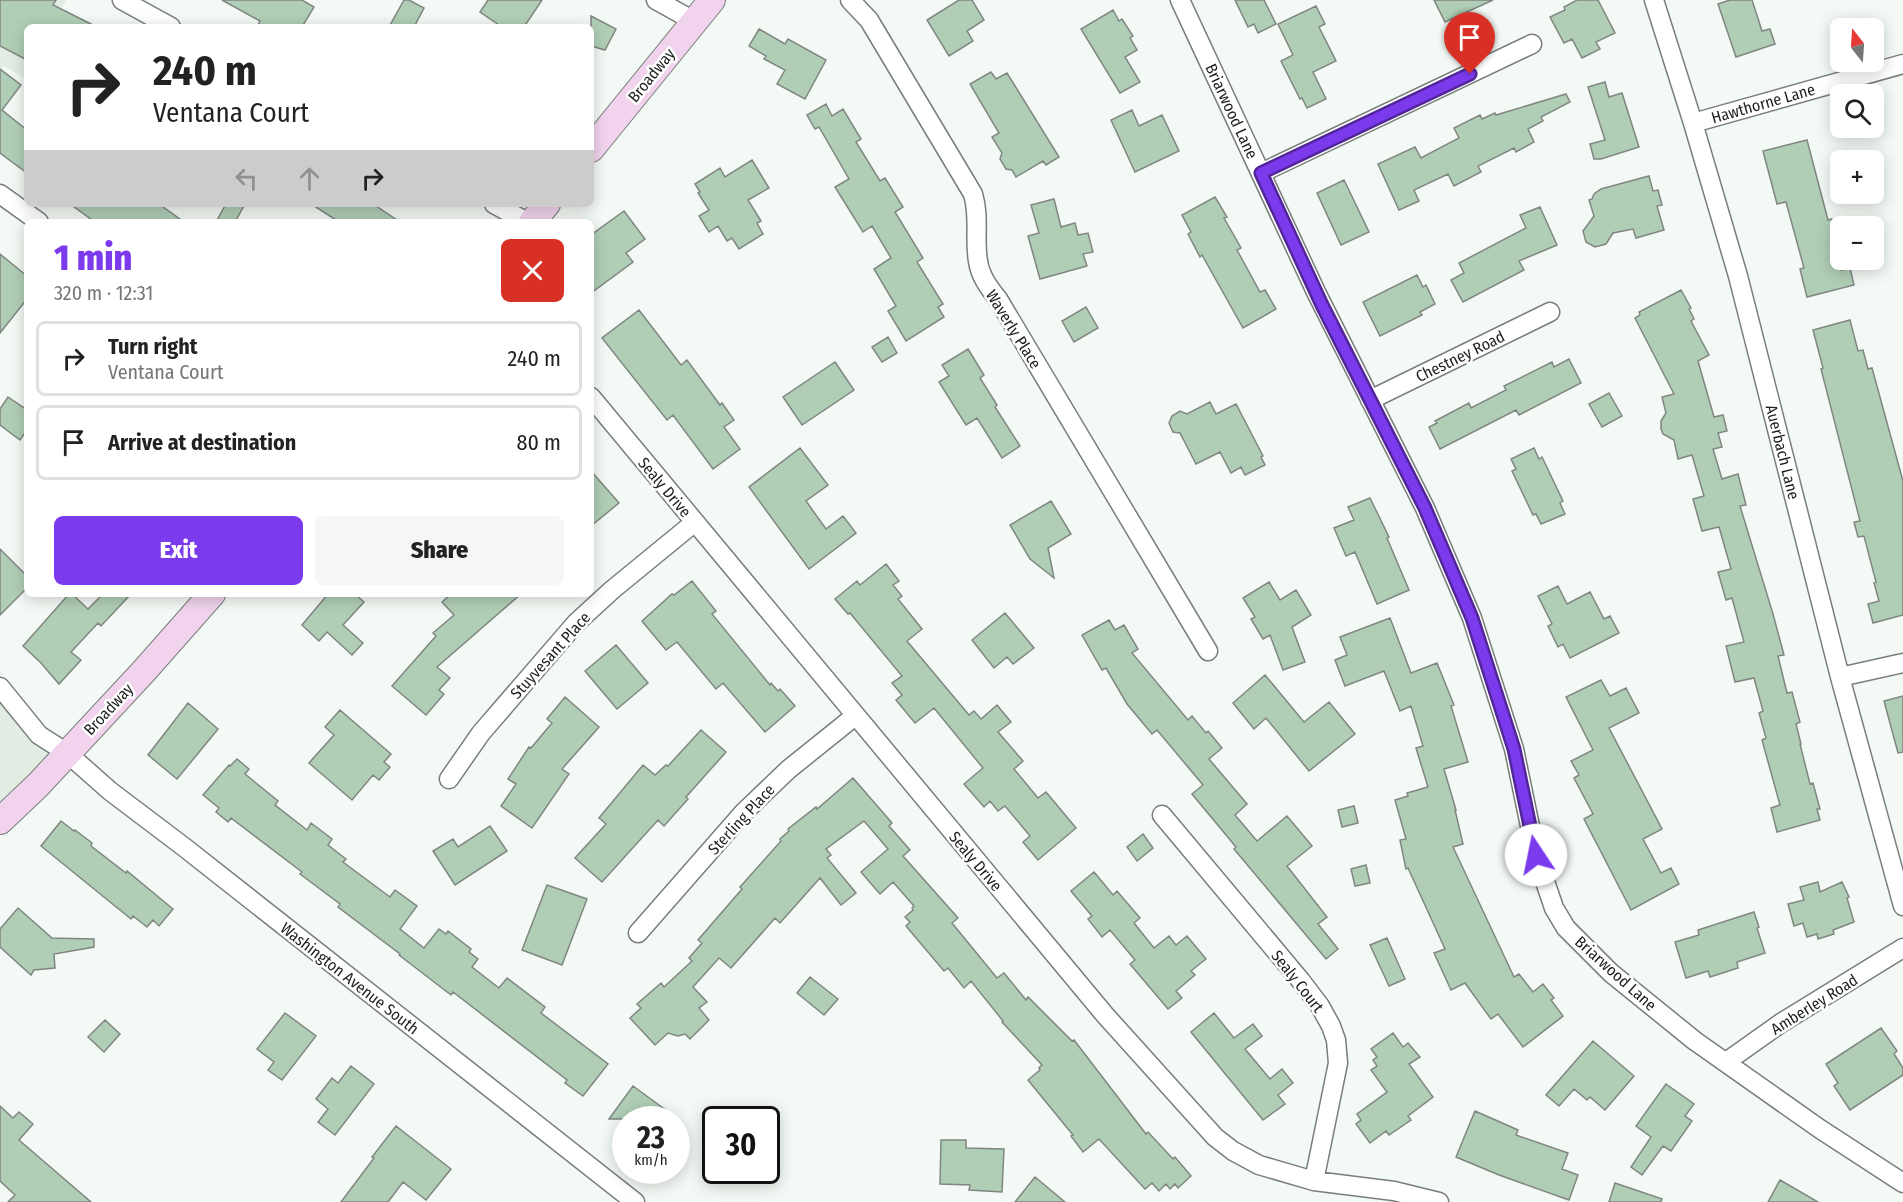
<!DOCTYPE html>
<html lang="en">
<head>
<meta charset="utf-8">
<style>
  body { margin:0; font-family:"Fira Sans Condensed",sans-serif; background:#f6f6f6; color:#222; height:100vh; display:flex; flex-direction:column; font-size:22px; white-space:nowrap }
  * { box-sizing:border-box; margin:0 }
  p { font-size:20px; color:#767676 }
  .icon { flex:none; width:33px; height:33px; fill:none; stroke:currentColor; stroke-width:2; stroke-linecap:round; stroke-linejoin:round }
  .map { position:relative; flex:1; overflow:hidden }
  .sheet { position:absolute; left:24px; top:219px; width:570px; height:378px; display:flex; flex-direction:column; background:#fff; border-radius:9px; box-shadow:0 3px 15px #0003 }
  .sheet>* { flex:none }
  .top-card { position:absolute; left:24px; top:24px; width:570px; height:183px; border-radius:9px; box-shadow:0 3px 15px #0003; background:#fff; color:#222; overflow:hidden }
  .needle { width:39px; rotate:343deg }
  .controls { position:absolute; left:1830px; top:18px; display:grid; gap:12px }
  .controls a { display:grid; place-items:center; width:54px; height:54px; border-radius:9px; background:#fff; box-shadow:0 3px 15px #0003; font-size:30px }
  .speed { position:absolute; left:612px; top:1106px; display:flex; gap:12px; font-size:30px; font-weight:700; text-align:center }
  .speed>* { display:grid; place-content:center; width:78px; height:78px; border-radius:50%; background:#fff; box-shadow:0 3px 15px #0003; line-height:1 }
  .speed small { font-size:15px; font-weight:400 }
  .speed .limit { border:3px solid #111; border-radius:9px; background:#fff; color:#111 }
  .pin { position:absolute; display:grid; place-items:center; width:51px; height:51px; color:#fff; margin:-62px -26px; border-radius:50% 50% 50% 0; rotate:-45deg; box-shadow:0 0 6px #0007 }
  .pin .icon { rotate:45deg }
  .me { position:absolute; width:66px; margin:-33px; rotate:349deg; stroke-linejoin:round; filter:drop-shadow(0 0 4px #0008) }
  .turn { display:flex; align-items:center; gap:21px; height:126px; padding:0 30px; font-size:27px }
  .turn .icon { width:78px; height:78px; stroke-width:2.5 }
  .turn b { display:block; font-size:42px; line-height:51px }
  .lanes { display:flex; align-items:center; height:57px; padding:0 30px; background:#0003; justify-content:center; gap:30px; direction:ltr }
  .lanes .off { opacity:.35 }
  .round { display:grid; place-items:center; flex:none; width:63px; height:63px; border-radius:9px; background:#f6f6f6 }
  .head { display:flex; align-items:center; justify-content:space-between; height:102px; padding:0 30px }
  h1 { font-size:36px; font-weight:800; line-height:45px; color:#7c3aed }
  .button { display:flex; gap:12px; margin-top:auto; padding:12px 30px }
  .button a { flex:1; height:69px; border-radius:9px; background:#7c3aed; color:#fff; font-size:24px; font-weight:800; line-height:69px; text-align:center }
  .button a+a { background:#f6f6f6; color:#222 }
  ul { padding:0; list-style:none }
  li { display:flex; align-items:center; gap:18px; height:75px; margin:0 12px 9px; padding:0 18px; border:3px solid #e0e0e0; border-radius:9px }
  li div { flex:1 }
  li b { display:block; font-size:22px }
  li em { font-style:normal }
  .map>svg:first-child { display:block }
</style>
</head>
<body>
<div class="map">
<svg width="1903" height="1202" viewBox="0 0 1903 1202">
  <rect width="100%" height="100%" fill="#f3f9f4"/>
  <path fill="#e1ede3" d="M0,0H66L52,27H27V73L24,78L4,66L0,71Z
    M0,679L39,727L73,748L0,818Z"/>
  <path fill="#b0ceb6" stroke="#808682" stroke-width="1.5" d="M0,0H56L53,5L97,27H27V60L0,46Z
    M222,0H302L314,7L302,27H257L260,21Z
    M404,0H409L424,8L414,27H389Z
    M488,0H542L524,27H502L480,12Z
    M959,0H972L984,20L967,31L973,41L949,56L927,20Z
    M1235,0H1264L1276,24L1258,33L1254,24L1248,27Z
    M1434,0H1493L1445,22Z
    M1577,0H1598L1615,33L1596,42L1600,49L1582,58L1572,39L1564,43L1550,17L1565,10L1564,7Z
    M1730,0H1752L1762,31L1770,29L1775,44L1736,57L1718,4Z
    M1316,6L1325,24L1319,27L1336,61L1313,72L1326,99L1307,108L1302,98L1300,99L1281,61L1293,55L1278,24Z
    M1113,10L1119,21L1122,19L1133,36L1130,38L1137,50L1125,57L1140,82L1120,93L1081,29Z
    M591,16L616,29L605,50L591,46Z
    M759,29L785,44L788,39L826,60L805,99L777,84L785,70L764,59L766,56L749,46Z
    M0,69L21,85L2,110L27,130V173L0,153Z
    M991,72L996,79L1007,73L1059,157L1046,165L1043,161L1016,177L1012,170L1006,169L1000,159L1002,153L992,137L999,133L970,84Z
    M1605,82L1609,97L1622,93L1639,147L1601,159H1594L1590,144L1605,140L1588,87Z
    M1566,94L1570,102L1541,117L1543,121L1528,129L1534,142L1516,152L1514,148L1478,166L1481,172L1454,186L1448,174L1414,190L1419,201L1399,210L1378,164L1415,147L1421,158L1459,138L1454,128L1480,115L1482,119L1495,113L1496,115Z
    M826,104L832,116L843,109L861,139L856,142L880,181L885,178L903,207L895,212L923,258L917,262L943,304L938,307L944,317L906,341L888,311L896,306L874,269L891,258L872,226L863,232L835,187L849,179L819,127L815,129L807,115Z
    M1132,110L1139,126L1162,115L1179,151L1135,172L1111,120Z
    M1807,140L1828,220L1832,219L1838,240L1834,241L1841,270L1850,268L1854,285L1807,297L1800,269L1804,268L1786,202L1777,204L1763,151Z
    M752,160L769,188L748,200L761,221L757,223L763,234L739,249L732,238L727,241L718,226L709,232L699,216L709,210L698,193L700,192L695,184L720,168L725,177Z
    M1649,176L1653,191L1658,190L1662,205L1657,206L1664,230L1636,238L1633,229L1613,233L1606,244L1595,247L1586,242L1583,231L1594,216L1589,200L1592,199L1594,194L1601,189Z
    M1344,180L1369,232L1341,245L1317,193Z
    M1215,197L1227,217L1224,218L1241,248L1237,250L1260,292L1265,290L1276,309L1243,328L1202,255L1200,257L1188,234L1191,232L1182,215Z
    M1054,199L1061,227L1075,223L1078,235L1088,233L1093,252L1083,254L1087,266L1040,279L1028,236L1039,233L1031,205Z
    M70,204H159L184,222H95Z
    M226,204H245L235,222H216Z
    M311,204H373L400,222H339Z
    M1540,207L1557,245L1519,261L1524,270L1463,302L1451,280L1464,273L1459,263L1526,228L1520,215Z
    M624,211L645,239L626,253L633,262L591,293V235Z
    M0,254L27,276V299L0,333Z
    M1417,275L1423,287L1426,285L1435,304L1420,312L1422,315L1380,336L1363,302Z
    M1681,290L1691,308L1689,309L1694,319L1691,321L1709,355L1698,361L1714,417L1723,415L1727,431L1718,433L1722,447L1713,449L1722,479L1738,474L1746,505L1740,506L1773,614L1784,655L1778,656L1787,693L1792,692L1800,722L1796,724L1801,744H1800L1810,784L1813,783L1820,809H1817L1820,820L1777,832L1771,808L1780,805L1762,740L1766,738L1759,713L1763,711L1754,678L1735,682L1726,646L1744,642L1732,598L1726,600L1718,572L1731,569L1719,527L1702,531L1693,499L1704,496L1692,455L1678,459L1674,440L1663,434L1661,429V421L1666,413L1662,397L1674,394L1635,318L1640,315L1639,312Z
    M1086,307L1098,328L1074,342L1062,321Z
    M639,310L681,365L687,360L720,405L722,403L734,420L724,427L740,449L713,469L673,415L667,420L602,338Z
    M1850,320L1858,351L1863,350L1868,369L1872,368L1903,481V615L1873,623L1868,604L1879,601L1874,583L1876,582L1864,536L1858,537L1854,522L1860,521L1821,369L1823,368L1813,330Z
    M888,337L897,353L882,362L872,347Z
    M968,349L984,375L980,378L997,405L995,407L1020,446L1002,458L977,418L966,425L939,382L949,376L942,365Z
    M1569,359L1581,383L1519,415L1516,410L1440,449L1429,427L1437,423L1435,421L1469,403L1471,408L1506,390L1504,386L1552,362L1554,367Z
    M835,362L854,390L802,425L783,397Z
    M1609,393L1622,416L1602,427L1589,404Z
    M8,397L27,410V430L20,440L0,425V409Z
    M1210,402L1216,414L1236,404L1263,456L1261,457L1265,465L1245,475L1241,467L1231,473L1220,452L1196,464L1180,433L1173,432L1169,423L1172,416L1180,411L1187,414Z
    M800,448L828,485L806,501L826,529L843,516L856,533L809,569L749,487Z
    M1534,448L1539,459L1542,457L1563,501L1560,503L1565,514L1541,524L1536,514L1533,515L1512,471L1516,469L1511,459Z
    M591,471L619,503L591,526Z
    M1370,498L1389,537L1387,538L1409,590L1377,604L1355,552L1346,556L1334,528L1354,520L1348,507Z
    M1051,501L1071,534L1048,548L1054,578L1030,559L1010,525Z
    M0,549L27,576V588L0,615Z
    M886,564L899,581L893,585L902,596L898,599L922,629L907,641L969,715L974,711L981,719L997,705L1011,722L998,732L1023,761L1014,769L1038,798L1046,792L1076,828L1038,860L1023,842L1030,836L1005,806L998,811L990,801L984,807L964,784L983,768L934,708L915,723L896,700L902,695L892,683L902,676L850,613L848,614L835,599L857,581L860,585Z
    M692,581L716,611L712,614L770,685L771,683L778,691L780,689L795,706L765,732L723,683L716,689L677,642L666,650L642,621L672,594L674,595Z
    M1269,582L1280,600L1296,590L1311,615L1292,627L1305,662L1283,670L1270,635L1263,639L1251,619L1255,617L1243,598Z
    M1558,586L1567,604L1590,592L1604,619L1610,616L1619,633L1570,658L1563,644L1558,647L1548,626L1552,624L1538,596Z
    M69,594H72L88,609L103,594H131L101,626L98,623L71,652L81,660L59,684L41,663L23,646Z
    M328,594H355L364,602L343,625L363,643L352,655L327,632L319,641L302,625Z
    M451,594H521L437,667L450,678L439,690L444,694L426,715L392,686L436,636L433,633L454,615L442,602Z
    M1005,613L1034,648L1013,664L1007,657L994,668L972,640Z
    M1390,618L1411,673L1437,663L1454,705L1451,706L1468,762L1444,769L1456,810H1455L1463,844L1453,847L1514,977L1519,974L1533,992L1543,984L1554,998L1551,1000L1563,1016L1523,1047L1498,1014L1491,1019L1465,983L1451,990L1434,953L1445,949L1408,868L1406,869L1400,840L1406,839L1395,800L1408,796L1407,793L1428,787L1416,748L1423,746L1411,706L1400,711L1384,671L1345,686L1335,660L1347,655L1340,637Z
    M1109,620L1115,630L1124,625L1138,649L1132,653L1188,720L1192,716L1206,733L1208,731L1222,748L1209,759L1247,804L1235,815L1257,841L1287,816L1312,846L1287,866L1327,917L1318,924L1338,949L1326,959L1234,849L1236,847L1192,794L1203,785L1157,730L1152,734L1127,704L1106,668L1102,670L1082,635Z
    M616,645L648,683L617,709L585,671Z
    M1265,675L1304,722L1329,702L1355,734L1309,771L1266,718L1254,729L1233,703Z
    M1601,680L1610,696L1626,688L1639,713L1609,728L1662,829L1643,839L1661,873L1671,868L1679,884L1631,910L1584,819L1593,814L1574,778L1579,775L1571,761L1593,750L1566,697Z
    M1903,696V752L1898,753L1884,701Z
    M565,697L599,727L562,769L569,774L532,828L501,806L516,784L508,779L529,747L531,748L552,723L547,719Z
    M188,703L218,729L177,779L148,755Z
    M340,710L391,754L384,762L390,767L379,780L373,775L352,800L309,763L334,735L325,727Z
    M701,730L726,752L686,797L688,799L664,826L658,820L602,882L575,858L606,824L599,818L643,765L655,775L666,765L668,766Z
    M237,759L249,769L245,774L278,801L275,805L307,830L311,823L332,839L328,845L346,859L343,862L390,897L395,890L417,906L400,929L424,948L439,929L446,934L448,931L471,949L469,952L478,959L472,967L499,988L507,978L545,1007L541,1013L608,1064L583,1096L565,1083L567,1080L453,992L451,995L399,955L400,954L338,907L340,904L300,874L302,872L231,818L228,822L216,812L219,808L203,795L229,765L230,766Z
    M853,778L892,823L889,826L910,850L903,856L958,918L952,923L997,978L1004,973L1026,1000L1028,997L1072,1041L1074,1040L1146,1134L1148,1132L1173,1159L1175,1157L1191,1176L1178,1188L1175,1184L1170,1189L1166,1184L1159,1191L1152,1183L1145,1189L1099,1139L1083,1152L1071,1136L1073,1135L1028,1080L1040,1070L1039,1068L1042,1065L1002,1022L1003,1021L971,981L964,988L948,968L944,971L906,926L910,922L905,917L913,910L912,908L914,906L893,882L880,894L861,872L888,849L864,821L826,849L831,855L827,858L856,893L841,905L820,878L780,923L775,918L731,968L719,958L693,987L707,1002L699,1008L709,1020L690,1039L685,1034L678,1036L668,1033L655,1045L630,1018L641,1008L637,1004L661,983L664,987L692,961L689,958L702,943L698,940L742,889L740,887L781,841L780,839L789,831L788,829L816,807L817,809Z
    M1354,806L1358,823L1342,827L1338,810Z
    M61,821L74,831L75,830L92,843L91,846L126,873L127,871L173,909L159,926L153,920L147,927L133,916L131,919L41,846Z
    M490,826L507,851L455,885L433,851L453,839L458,847Z
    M1143,834L1153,848L1137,861L1127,847Z
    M1366,865L1370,883L1355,886L1351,869Z
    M1094,872L1113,895L1117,891L1140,918L1134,923L1154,948L1169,936L1176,945L1187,936L1206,959L1191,971L1195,975L1176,991L1182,998L1168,1009L1130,964L1135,960L1110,930L1102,937L1088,919L1092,916L1071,891Z
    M1818,882L1820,892L1842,882L1849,897L1847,898L1854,922L1833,930L1834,934L1818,939L1817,934L1807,937L1803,923L1794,926L1788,904L1804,900L1800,887Z
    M547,885L587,899L562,965L522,950Z
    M18,908L52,938L94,939V947L54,954L55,968L34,970L31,975L0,947V929Z
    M1754,912L1759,927L1757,928L1765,953L1737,962L1738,968L1710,977L1708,971L1686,978L1675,942L1699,935L1698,930Z
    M1387,938L1405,979L1389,986L1370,945Z
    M810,977L838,999L824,1015L797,993Z
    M285,1013L316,1036L282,1080L268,1070L274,1062L257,1049Z
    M1214,1013L1234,1038L1253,1024L1262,1036L1245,1049L1270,1079L1282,1069L1293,1083L1278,1095L1285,1104L1263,1120L1191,1032Z
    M105,1020L120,1034L104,1052L88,1037Z
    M1881,1028L1897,1051L1894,1054L1903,1068V1075L1850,1110L1834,1086L1838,1083L1826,1064Z
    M1393,1033L1403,1047L1408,1043L1420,1057L1409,1064L1433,1097L1408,1116L1411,1120L1389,1135L1386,1131L1370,1143L1356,1124L1361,1120L1357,1114L1387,1092L1371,1070L1377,1066L1373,1060L1377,1057L1371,1049Z
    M1593,1041L1634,1076L1605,1110L1590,1097L1587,1100L1574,1089L1559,1106L1546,1095Z
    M351,1066L374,1084L335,1135L318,1122L328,1109L316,1099L332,1078L338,1083Z
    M1666,1084L1694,1104L1685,1116L1692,1121L1671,1151L1663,1146L1642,1175L1631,1167L1651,1137L1636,1126Z
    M633,1086L678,1119H609Z
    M0,1106L13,1118L19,1112L33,1124L19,1140L91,1202H8L15,1195L0,1181Z
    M1475,1111L1518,1130L1516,1135L1568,1153L1562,1169L1578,1175L1569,1200L1499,1175L1456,1157Z
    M396,1126L451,1169L426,1200L403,1182L388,1202H341L374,1158L372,1157Z
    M941,1140H966V1148L1004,1149L1002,1192L969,1190L970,1185L940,1184Z
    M1035,1177L1065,1202H1015Z
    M1780,1180L1818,1202H1768Z
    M1615,1183L1662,1199L1661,1202H1609Z"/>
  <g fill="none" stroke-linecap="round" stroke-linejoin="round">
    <defs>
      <path id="minor" d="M122,0L171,27
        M656,0L694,21
        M850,0L869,20L973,194C980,217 974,239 978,261C980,276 989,288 998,299L1208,651
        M1180,0L1316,292L1425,508L1472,618L1514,749L1536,855L1554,908L1566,928L1611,973L1695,1041L1820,1129L1903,1183
        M1654,0L1693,123L1738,276L1840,677L1903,906
        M1693,123L1903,64
        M1261,173L1532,44
        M0,194L39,222
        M494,204L527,222
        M591,397L1105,1015L1215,1137L1233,1151L1259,1165L1314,1181L1394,1191L1439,1202
        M1370,400L1550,312
        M1840,677L1903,663
        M0,687L39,735L67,753L110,791L184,847L635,1202
        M449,779L481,733L576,623L612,590L695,522
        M1162,815L1301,981L1320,1006L1331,1026L1336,1040L1338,1063L1314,1181
        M638,933L744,812L789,769L855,716
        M1726,1062L1781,1023L1903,948"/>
      <path id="secondary" d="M591,149L712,0
        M532,222L547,204
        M0,821L38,785L144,671L212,594"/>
    </defs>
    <use href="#minor" stroke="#797e7a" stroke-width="21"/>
    <use href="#secondary" stroke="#797e7a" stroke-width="28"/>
    <use href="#minor" stroke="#fff" stroke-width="18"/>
    <use href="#secondary" stroke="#f1d3ed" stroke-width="26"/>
  </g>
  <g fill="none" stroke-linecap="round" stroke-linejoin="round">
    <defs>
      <path id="route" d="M1470,74L1261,173L1322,305L1425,508L1472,618L1514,749L1536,855"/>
    </defs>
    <use href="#route" stroke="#51269a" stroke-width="15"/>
    <use href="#route" stroke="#7c3aed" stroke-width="10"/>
  </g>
  <g text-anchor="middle" stroke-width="5" stroke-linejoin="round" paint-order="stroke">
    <g font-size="16" fill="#1d1f1e" stroke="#fff">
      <text transform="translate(651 75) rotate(-51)" y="6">Broadway</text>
      <text transform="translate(1763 103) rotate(-16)" y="6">Hawthorne Lane</text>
      <text transform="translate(1232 111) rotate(65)" y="6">Briarwood Lane</text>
      <text transform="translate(1014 329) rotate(58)" y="6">Waverly Place</text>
      <text transform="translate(1460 356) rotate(-26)" y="6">Chestney Road</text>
      <text transform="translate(1783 452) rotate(76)" y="6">Auerbach Lane</text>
      <text transform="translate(665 487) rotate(50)" y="6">Sealy Drive</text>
      <text transform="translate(550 655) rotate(-48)" y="6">Stuyvesant Place</text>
      <text transform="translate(108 709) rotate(-47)" y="6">Broadway</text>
      <text transform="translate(741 819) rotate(-47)" y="6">Sterling Place</text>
      <text transform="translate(976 861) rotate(50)" y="6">Sealy Drive</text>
      <text transform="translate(1616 973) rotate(42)" y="6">Briarwood Lane</text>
      <text transform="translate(350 978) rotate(38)" y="6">Washington Avenue South</text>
      <text transform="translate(1298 981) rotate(52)" y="6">Sealy Court</text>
      <text transform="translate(1814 1004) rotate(-32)" y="6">Amberley Road</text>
    </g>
  </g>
</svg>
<div class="controls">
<a><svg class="needle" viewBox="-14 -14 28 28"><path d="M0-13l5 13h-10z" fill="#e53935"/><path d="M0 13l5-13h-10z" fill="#767676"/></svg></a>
<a><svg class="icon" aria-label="search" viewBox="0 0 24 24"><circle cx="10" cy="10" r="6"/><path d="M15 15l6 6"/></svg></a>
<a>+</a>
<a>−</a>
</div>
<div class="speed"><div>23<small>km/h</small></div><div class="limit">30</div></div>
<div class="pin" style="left:1470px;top:74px;background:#d93025"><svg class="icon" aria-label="arrive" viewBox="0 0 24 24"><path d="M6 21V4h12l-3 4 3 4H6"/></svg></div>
<svg class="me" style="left:1536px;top:855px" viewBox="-20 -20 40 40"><circle r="19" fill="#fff"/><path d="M0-13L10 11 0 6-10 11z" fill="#7c3aed"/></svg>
<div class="top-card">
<div class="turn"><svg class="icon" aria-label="right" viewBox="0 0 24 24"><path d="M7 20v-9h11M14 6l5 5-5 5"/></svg><div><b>240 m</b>Ventana Court</div></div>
<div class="lanes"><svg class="icon off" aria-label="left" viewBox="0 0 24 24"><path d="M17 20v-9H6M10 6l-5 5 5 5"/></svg><svg class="icon off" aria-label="ahead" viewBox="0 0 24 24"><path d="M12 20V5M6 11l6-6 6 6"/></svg><svg class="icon" aria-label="right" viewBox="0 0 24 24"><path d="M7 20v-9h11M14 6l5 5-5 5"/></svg></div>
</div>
<section class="sheet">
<div class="head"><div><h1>1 min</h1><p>320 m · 12:31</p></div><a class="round" style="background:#d93025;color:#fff"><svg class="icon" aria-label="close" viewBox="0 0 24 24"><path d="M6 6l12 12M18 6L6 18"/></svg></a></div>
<ul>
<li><svg class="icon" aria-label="right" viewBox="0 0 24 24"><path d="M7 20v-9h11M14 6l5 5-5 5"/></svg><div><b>Turn right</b><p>Ventana Court</p></div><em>240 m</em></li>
<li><svg class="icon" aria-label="arrive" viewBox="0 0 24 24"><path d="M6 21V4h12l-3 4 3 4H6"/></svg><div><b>Arrive at destination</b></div><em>80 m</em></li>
</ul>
<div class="button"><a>Exit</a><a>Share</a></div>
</section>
</div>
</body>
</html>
